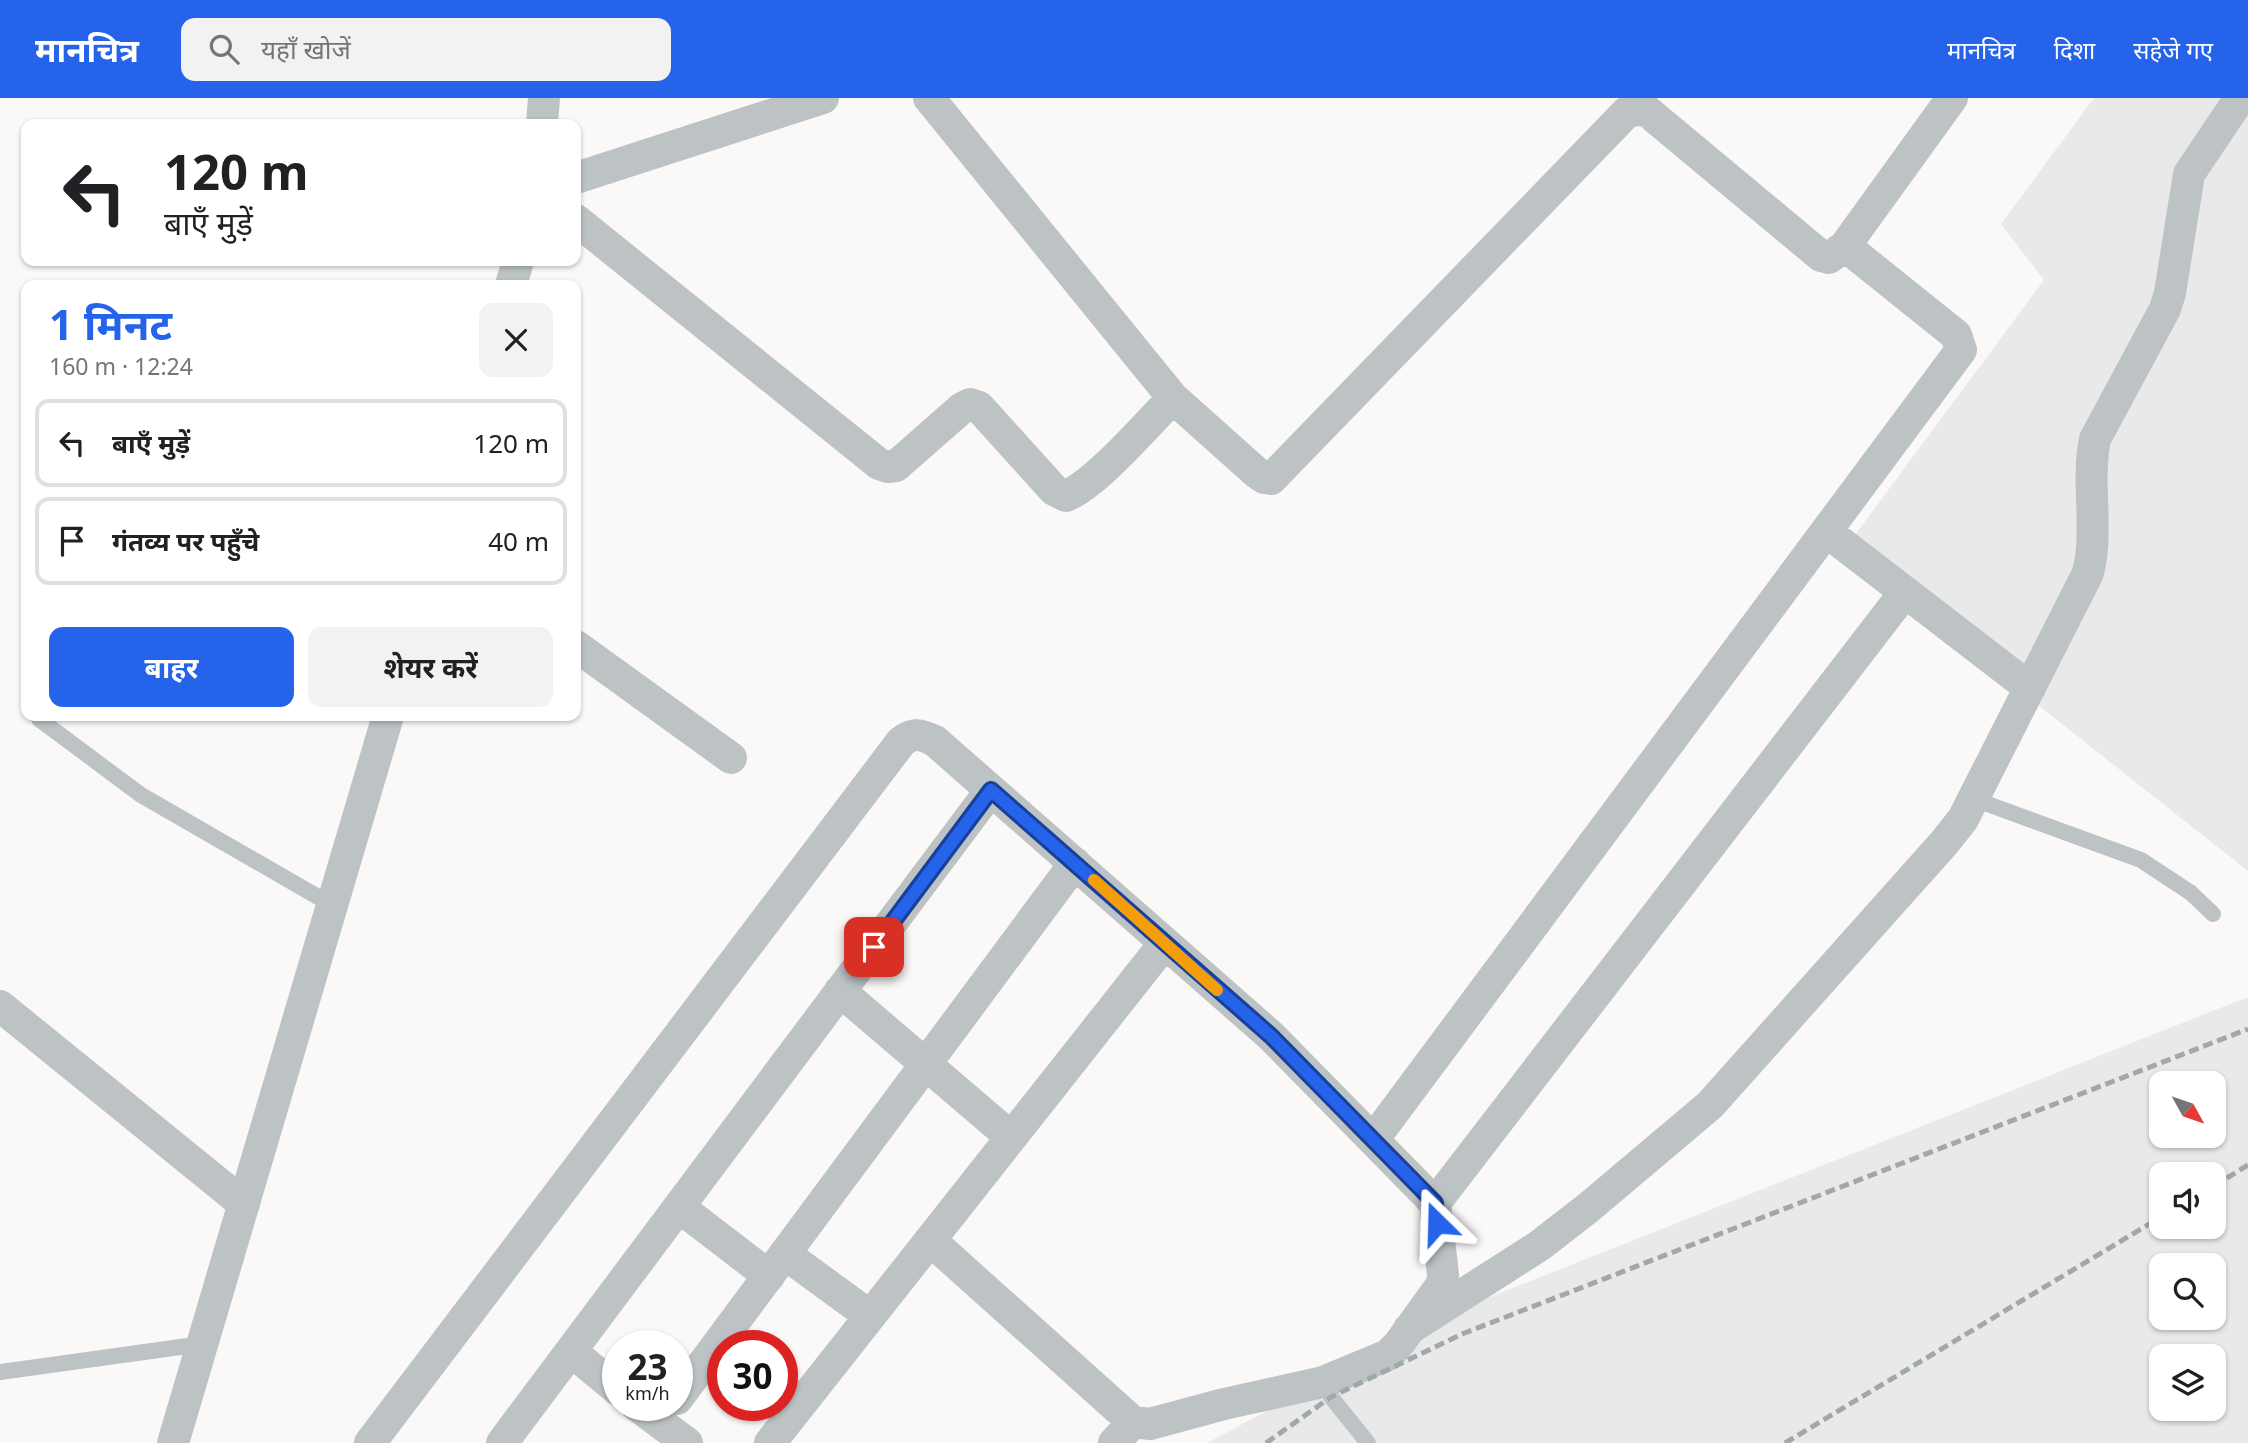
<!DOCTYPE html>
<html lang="hi">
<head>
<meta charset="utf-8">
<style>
  body { margin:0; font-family:"Noto Sans","Noto Sans Devanagari",sans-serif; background:#f2f2f2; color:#202124; height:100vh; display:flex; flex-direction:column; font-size:26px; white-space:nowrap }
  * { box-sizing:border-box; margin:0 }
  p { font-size:23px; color:#757577 }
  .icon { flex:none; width:38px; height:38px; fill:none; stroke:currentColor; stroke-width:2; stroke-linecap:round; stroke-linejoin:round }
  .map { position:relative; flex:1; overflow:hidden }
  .panel { position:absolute; left:21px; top:182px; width:560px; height:441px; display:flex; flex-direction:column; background:#fff; border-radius:14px; box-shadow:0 2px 5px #0004 }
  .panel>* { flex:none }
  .top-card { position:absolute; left:21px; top:21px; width:560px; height:147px; border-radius:14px; box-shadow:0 2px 5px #0004; background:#fff; color:#202124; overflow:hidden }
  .needle { width:46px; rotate:130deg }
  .controls { position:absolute; left:2149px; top:973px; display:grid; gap:14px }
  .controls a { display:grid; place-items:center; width:77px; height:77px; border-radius:14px; background:#fff; box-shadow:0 2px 5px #0004; font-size:35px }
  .speed { position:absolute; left:602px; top:1232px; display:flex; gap:14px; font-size:35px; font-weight:700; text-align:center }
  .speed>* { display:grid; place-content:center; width:91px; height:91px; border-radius:50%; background:#fff; box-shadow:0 2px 5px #0004; line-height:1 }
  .speed small { font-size:18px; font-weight:400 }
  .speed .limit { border:10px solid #d22; background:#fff; color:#111 }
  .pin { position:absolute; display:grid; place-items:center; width:60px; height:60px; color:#fff; margin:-30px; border-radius:14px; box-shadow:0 4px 10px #0006 }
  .me { position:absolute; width:77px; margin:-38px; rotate:338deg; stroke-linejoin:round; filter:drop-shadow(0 0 5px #0008) }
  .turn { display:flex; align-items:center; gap:24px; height:147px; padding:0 28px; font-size:32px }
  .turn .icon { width:91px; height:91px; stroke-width:2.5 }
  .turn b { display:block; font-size:49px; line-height:60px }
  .round { display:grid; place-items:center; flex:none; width:74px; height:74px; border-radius:14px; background:#f2f2f2 }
  .headline { display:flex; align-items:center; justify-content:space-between; height:119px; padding:0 28px }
  h1 { font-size:42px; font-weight:700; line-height:52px; color:#2563eb }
  .primary-button { display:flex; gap:14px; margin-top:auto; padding:14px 28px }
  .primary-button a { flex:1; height:80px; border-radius:14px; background:#2563eb; color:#fff; font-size:28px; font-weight:700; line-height:80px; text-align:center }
  .primary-button a+a { background:#f2f2f2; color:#202124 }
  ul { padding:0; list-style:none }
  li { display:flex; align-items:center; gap:21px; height:88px; margin:0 14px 10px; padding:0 14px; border:4px solid #e0e0e0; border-radius:14px }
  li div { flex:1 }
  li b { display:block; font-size:26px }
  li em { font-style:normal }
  header { display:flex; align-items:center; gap:42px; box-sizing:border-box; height:98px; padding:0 35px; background:#2563eb; color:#fff }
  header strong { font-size:33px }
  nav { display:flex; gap:38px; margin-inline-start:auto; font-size:24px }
  .search { width:490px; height:63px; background:#f2f2f2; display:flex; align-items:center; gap:18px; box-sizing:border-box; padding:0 24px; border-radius:14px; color:#757577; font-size:26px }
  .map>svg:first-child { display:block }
</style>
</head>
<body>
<header>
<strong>मानचित्र</strong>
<div class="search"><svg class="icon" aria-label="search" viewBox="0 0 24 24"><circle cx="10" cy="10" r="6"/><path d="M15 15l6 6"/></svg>यहाँ खोजें</div>
<nav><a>मानचित्र</a><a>दिशा</a><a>सहेजे गए</a></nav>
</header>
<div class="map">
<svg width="2248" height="1345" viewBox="0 0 2248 1345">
  <rect width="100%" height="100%" fill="#faf9f8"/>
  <path fill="#e8e9e8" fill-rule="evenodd" d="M2094,0H2248V773L1843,453L2044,182L2001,126Z
    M2248,899V1345H1207L1452,1214ZM2161,985H2214V1038H2161ZM2161,1076H2214V1129H2161ZM2161,1167H2214V1220H2161ZM2161,1258H2214V1311H2161Z"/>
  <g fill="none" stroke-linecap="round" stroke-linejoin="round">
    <path stroke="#bdc3c5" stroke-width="16" d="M39,621L141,697L332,807
      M1974,701L2141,762L2191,795L2213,816
      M0,1274L202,1246
      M1323,1284L1331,1299L1368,1345"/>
    <path stroke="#bdc3c5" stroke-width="32" d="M542,26L544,0
      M576,80L823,0
      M576,122L879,366L888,369L896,368L962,310L970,306L979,309L1054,392L1066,398C1097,385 1147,326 1173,300L929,0
      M511,187L518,163
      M1173,300L1257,375L1264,380L1271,381L1627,14L1637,12L1647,13L1821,158L1829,160L1845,148L1952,0
      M1827,434L2030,590
      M576,548L731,660
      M840,893L1011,1039
      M0,908L244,1106
      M1373,1042L1961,252L1956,237L1845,148
      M679,1109L769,1178
      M930,1142L1133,1324L1150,1326L1224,1306L1323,1284L1388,1257L1398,1247L1442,1186L1443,1177L1435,1105
      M785,1156L870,1218
      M1409,1231L1539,1148L1588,1110L1710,1007L1944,745L1963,721L2088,475C2099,432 2086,385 2095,341L2165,211L2170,195L2189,76L2240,0
      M571,1253L618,1292
      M677,1301L1075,765
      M636,1307L687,1345
      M173,1345L388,618
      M370,1345L901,644C914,634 920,636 935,643L1271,938L1435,1105L1905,494
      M502,1345L991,692
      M770,1345L1164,846
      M1114,1345L1133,1324"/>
    <path stroke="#a0a8ab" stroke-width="5" stroke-dasharray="10 5" stroke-linecap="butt" d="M2214,1088L2248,1067
      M1266,1345L1331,1299L1462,1236L2248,931
      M1785,1345L2161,1119"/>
  </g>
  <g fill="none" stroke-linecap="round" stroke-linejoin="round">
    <defs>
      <path id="route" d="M874,849L991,692L1271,938L1435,1105L1437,1125"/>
    </defs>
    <use href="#route" stroke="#184099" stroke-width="18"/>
    <use href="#route" stroke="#2563eb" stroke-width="12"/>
    <path stroke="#f59e0b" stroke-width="12" d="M1094,782L1217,892"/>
  </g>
</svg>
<div class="controls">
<a><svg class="needle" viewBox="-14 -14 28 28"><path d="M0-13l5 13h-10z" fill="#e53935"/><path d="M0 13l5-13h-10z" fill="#757577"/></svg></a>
<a><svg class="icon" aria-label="sound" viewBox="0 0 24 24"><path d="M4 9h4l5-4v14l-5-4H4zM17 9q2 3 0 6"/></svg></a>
<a><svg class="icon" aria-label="search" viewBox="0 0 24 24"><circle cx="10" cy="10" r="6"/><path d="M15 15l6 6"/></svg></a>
<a><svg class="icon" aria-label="layers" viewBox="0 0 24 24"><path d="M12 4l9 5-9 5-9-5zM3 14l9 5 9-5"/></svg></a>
</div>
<div class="speed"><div>23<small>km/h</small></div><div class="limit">30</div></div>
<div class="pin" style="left:874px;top:849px;background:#d93025"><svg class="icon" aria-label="arrive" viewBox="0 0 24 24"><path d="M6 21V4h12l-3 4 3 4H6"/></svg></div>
<svg class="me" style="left:1437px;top:1125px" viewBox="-20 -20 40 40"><path d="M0-17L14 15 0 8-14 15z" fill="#2563eb" stroke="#fff" stroke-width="4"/></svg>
<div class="top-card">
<div class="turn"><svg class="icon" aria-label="left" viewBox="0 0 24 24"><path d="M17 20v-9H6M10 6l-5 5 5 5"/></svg><div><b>120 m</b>बाएँ मुड़ें</div></div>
</div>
<section class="panel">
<div class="headline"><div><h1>1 मिनट</h1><p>160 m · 12:24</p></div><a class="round"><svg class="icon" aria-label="close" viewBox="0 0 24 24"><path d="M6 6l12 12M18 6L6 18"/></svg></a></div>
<ul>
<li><svg class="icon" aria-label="left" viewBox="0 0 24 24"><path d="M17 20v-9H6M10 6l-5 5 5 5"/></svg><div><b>बाएँ मुड़ें</b></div><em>120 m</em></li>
<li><svg class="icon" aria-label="arrive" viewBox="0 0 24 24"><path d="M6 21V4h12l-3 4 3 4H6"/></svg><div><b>गंतव्य पर पहुँचे</b></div><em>40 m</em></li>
</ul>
<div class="primary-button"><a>बाहर</a><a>शेयर करें</a></div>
</section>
</div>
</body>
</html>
